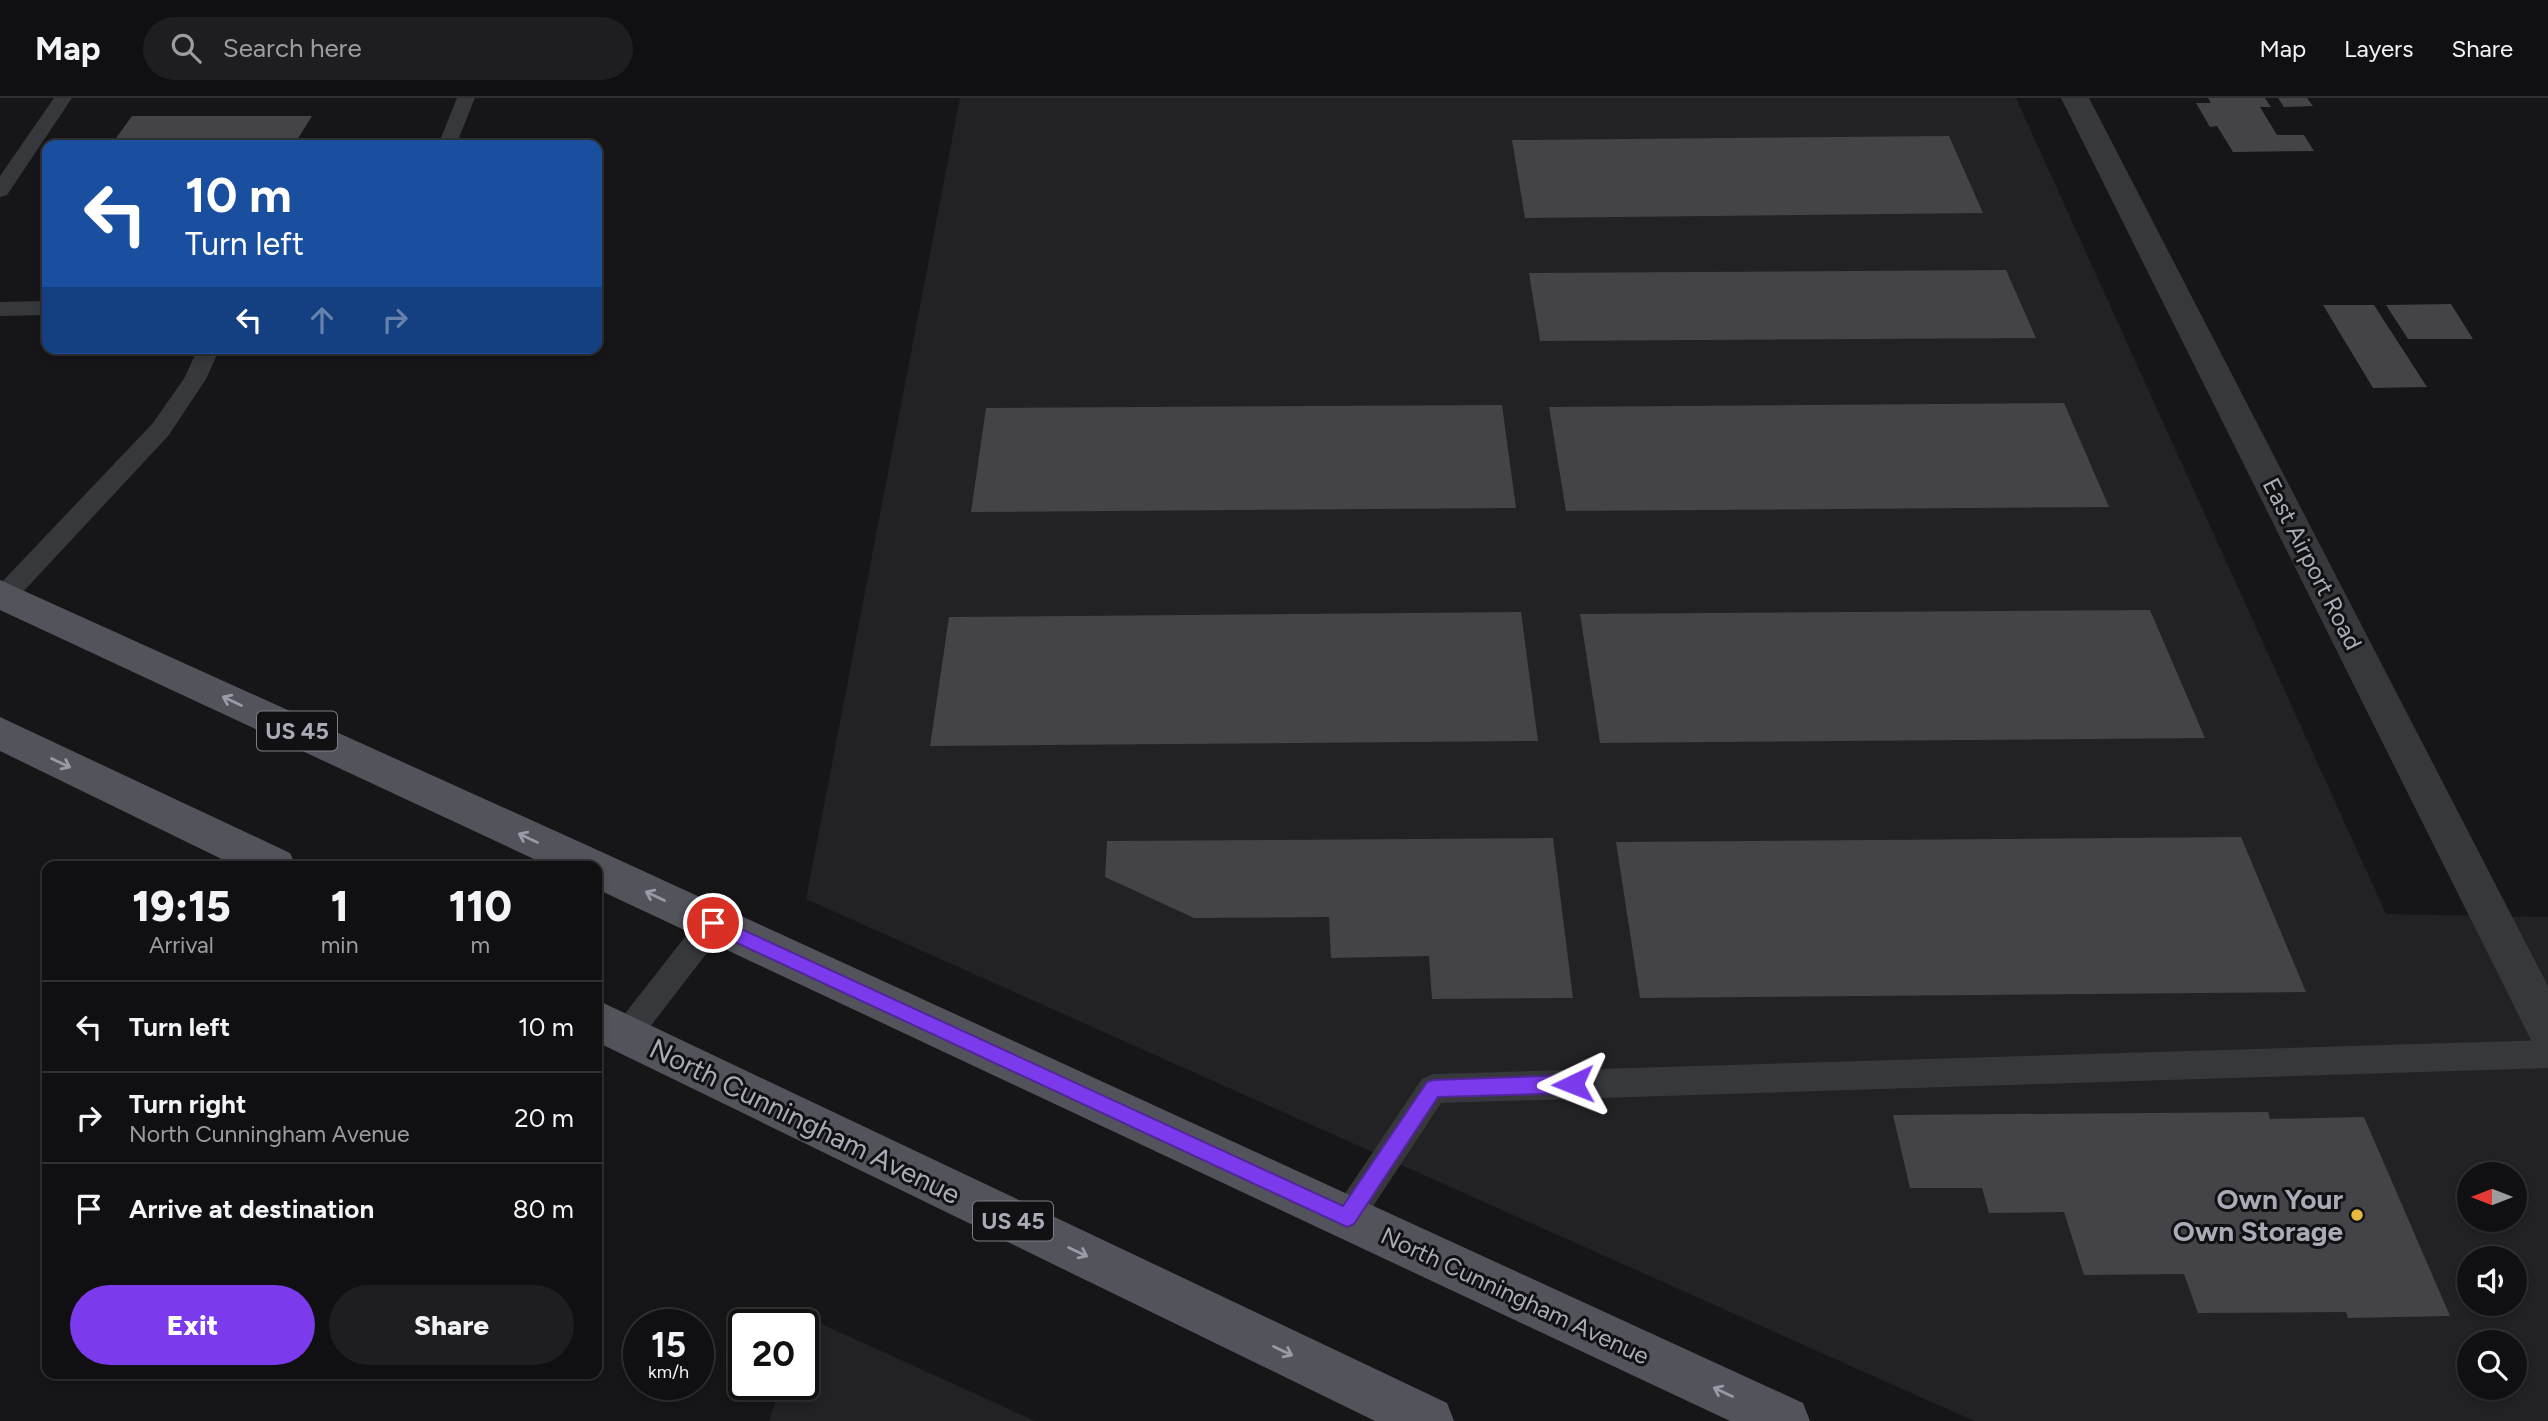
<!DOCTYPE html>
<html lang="en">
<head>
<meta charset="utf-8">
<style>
  body { margin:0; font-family:Figtree,sans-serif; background:#1e1e20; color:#f1f3f6; height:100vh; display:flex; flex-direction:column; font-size:26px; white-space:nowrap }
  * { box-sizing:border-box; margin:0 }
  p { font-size:23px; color:#9c9d9f }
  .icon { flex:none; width:38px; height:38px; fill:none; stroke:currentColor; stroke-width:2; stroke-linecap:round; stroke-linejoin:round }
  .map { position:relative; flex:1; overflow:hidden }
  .panel { position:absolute; left:42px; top:763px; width:560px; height:518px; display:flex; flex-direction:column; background:#101012; border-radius:14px; box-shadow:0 4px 10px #0003,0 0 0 2px #303032 }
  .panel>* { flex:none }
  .hud { position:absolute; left:42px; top:42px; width:560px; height:214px; border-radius:14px; box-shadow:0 4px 10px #0003,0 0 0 2px #303032; background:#1a4fa0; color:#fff; overflow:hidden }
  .needle { width:46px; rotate:270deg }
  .buttons { position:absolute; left:2457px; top:1064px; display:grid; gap:14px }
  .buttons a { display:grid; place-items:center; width:70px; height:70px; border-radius:50%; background:#101012; box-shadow:0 4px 10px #0003,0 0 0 2px #303032; font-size:35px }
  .speed { position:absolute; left:623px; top:1211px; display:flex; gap:14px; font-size:35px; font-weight:700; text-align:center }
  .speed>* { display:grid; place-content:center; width:91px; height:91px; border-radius:50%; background:#101012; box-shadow:0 4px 10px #0003,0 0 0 2px #303032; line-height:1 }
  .speed small { font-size:18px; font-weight:400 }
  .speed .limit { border:4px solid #111; border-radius:10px; background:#fff; color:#111 }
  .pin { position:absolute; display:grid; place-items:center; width:60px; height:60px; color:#fff; margin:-30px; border:4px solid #fff; border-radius:50%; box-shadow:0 2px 7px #0007 }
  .me { position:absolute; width:77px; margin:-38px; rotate:268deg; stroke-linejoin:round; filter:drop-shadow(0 0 5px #0008) }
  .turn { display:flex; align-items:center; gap:24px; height:147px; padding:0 28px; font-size:32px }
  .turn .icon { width:91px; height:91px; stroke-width:2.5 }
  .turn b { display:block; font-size:49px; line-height:60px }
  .lanes { display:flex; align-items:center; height:66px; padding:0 28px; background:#0003; justify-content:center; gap:35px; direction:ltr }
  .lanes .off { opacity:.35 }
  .eta { display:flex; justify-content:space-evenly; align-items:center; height:119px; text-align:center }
  .eta b { font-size:42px; font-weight:800; line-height:49px }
  .button { display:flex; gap:14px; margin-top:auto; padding:14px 28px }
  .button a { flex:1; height:80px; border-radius:42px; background:#7c3aed; color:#fff; font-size:28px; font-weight:800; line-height:80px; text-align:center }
  .button a+a { background:#1e1e20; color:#f1f3f6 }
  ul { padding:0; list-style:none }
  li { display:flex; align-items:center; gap:21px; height:91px; padding:0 28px; border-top:2px solid #303032 }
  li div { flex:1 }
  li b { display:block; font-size:26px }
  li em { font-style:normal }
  header { display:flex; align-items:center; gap:42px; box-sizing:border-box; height:98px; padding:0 35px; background:#101012; border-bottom:2px solid #303032 }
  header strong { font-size:33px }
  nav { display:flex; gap:38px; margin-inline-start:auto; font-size:24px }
  .search { width:490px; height:63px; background:#1e1e20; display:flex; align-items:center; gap:18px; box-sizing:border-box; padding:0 24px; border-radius:38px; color:#9c9d9f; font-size:26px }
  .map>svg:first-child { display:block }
</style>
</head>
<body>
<header>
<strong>Map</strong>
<div class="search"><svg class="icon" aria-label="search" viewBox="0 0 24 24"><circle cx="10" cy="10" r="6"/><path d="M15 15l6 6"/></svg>Search here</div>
<nav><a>Map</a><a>Layers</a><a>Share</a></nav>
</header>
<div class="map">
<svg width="2548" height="1323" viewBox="0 0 2548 1323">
  <rect width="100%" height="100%" fill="#161618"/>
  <path fill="#222225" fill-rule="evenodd" d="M960,0H2016L2386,816L2548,819V1323H1974L806,801ZM2469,1076H2515V1122H2469ZM2469,1160H2515V1206H2469ZM2469,1244H2515V1290H2469Z
    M806,1219L1035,1323H769L782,1286H803V1227Z"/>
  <path fill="#434348" d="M2208,0H2265L2271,9H2260L2277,37H2304L2314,53L2233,54L2217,28L2210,29L2196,5H2211Z
    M2278,0H2307L2313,8L2284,9Z
    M132,18H312L294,47H111Z
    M1949,38L1983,115L1525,120L1512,42Z
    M2006,172L2036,240L1540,243L1529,175Z
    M2451,206L2473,241H2408L2386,207Z
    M2323,207H2374L2427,289L2373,290Z
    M2064,305L2109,409L1566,413L1549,309Z
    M1502,307L1516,410L971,414L986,310Z
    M2150,512L2205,640L1600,645L1580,516Z
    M1521,514L1538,643L930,648L949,519Z
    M2241,739L2306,894L1640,900L1616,744Z
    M1553,740L1573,900L1432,901L1429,858L1331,860L1329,819L1194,820L1105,779L1107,743Z
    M2268,1014L2270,1021L2364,1019L2450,1218L2348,1220L2346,1214L2198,1215L2184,1176L2084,1177L2064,1114L1989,1115L1982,1090H1910L1893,1017Z"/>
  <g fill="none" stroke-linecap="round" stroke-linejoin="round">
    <path fill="#37383c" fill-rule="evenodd" d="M54,0H72L7,97L0,99V78Z
      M457,0H475L456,47H438Z
      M47,203V217L0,218V204Z
      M198,250H220L206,281L169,337L9,509L0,512V486L153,325L185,279Z
      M713,812L723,816L727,825L723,834L636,947L626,951L616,947L611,937L616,927L703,816Z
      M2548,942V970L1441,1005L1358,1131L1347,1136L1336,1131L1331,1120L1336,1109L1422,981L1433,976Z"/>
    <path fill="#37383c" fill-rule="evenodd" d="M2061,0H2089L2548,888V952L2533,946Z"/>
    <path fill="#53545b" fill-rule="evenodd" d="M0,482L604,755L1803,1305L1810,1323H1730L597,791V768H549L0,512Z
      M0,619L290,755L296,768H236L0,653Z
      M597,902L1447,1305L1454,1323H1375L597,944Z"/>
  </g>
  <defs><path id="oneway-shaft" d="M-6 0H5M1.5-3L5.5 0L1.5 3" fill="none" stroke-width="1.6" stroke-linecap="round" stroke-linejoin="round" transform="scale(1.75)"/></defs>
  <g stroke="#989aa5">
    <use href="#oneway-shaft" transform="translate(232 603) rotate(-155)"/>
    <use href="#oneway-shaft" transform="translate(61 665) rotate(26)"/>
    <use href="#oneway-shaft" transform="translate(528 740) rotate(-155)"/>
    <use href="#oneway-shaft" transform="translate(655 798) rotate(-155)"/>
    <use href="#oneway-shaft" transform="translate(1078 1154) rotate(26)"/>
    <use href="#oneway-shaft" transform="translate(1283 1253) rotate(26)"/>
    <use href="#oneway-shaft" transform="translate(1723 1294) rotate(-155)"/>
  </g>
  <path fill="#7c3aed" stroke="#51269a" stroke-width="2" d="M713,818L1343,1108L1427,984L1433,982L1573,977L1579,980L1582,986L1579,993L1573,995L1438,999L1354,1126L1347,1129L707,831L704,825L707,820Z"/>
  <circle fill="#e5ba41" stroke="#111113" stroke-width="2.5" cx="2357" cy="1117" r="7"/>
  <g text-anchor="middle" stroke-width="6" stroke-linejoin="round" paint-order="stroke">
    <g fill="#111113" stroke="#7b7e86" stroke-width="2">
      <rect x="257" y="613.5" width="80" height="39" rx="5"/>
      <rect x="973" y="1103.5" width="80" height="39" rx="5"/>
    </g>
    <g font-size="23" font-weight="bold" fill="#a9acb7">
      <text x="297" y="641">US 45</text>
      <text x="1013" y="1131">US 45</text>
    </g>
    <g font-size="24" fill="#a9acb7" stroke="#111113">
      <text transform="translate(2312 466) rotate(63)" y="8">East Airport Road</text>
      <text transform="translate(1515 1198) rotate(25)" y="8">North Cunningham Avenue</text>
    </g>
    <g font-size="28" fill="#a9acb7" stroke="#111113">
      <text transform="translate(805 1023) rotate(26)" y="10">North Cunningham Avenue</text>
    </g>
    <g font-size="28" font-weight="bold" fill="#a9acb7" stroke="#111113" text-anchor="end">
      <text x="2343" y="1111">Own Your<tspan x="2343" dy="32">Own Storage</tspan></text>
    </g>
  </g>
</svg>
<div class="buttons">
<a><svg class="needle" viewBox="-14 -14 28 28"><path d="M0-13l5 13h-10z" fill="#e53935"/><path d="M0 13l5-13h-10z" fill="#9c9d9f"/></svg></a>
<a><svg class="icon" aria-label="sound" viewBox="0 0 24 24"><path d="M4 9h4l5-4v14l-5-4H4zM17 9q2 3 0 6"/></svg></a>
<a><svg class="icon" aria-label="search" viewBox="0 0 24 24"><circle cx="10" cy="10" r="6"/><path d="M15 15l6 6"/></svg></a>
</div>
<div class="speed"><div>15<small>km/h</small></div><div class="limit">20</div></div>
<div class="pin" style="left:713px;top:825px;background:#d93025"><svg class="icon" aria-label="arrive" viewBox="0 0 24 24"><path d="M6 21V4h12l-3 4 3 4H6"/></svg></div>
<svg class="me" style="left:1573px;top:986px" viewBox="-20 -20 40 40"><path d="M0-17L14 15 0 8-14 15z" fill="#7c3aed" stroke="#fff" stroke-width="4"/></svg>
<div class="hud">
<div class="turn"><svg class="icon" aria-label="left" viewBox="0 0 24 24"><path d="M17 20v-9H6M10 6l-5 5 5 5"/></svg><div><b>10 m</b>Turn left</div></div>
<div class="lanes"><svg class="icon" aria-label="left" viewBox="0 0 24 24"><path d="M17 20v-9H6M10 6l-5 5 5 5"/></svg><svg class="icon off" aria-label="ahead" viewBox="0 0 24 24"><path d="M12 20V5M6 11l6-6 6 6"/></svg><svg class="icon off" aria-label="right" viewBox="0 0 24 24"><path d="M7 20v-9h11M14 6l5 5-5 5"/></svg></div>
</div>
<section class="panel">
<div class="eta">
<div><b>19:15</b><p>Arrival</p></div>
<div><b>1</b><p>min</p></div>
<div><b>110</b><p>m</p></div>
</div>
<ul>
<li><svg class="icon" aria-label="left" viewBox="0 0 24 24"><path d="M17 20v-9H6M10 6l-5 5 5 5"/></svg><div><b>Turn left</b></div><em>10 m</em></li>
<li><svg class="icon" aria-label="right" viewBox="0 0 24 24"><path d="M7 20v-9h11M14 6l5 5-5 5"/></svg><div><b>Turn right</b><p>North Cunningham Avenue</p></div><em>20 m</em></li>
<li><svg class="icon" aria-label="arrive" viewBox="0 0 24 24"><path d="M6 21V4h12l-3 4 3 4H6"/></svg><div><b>Arrive at destination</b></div><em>80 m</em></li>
</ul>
<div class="button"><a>Exit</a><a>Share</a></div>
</section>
</div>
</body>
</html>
